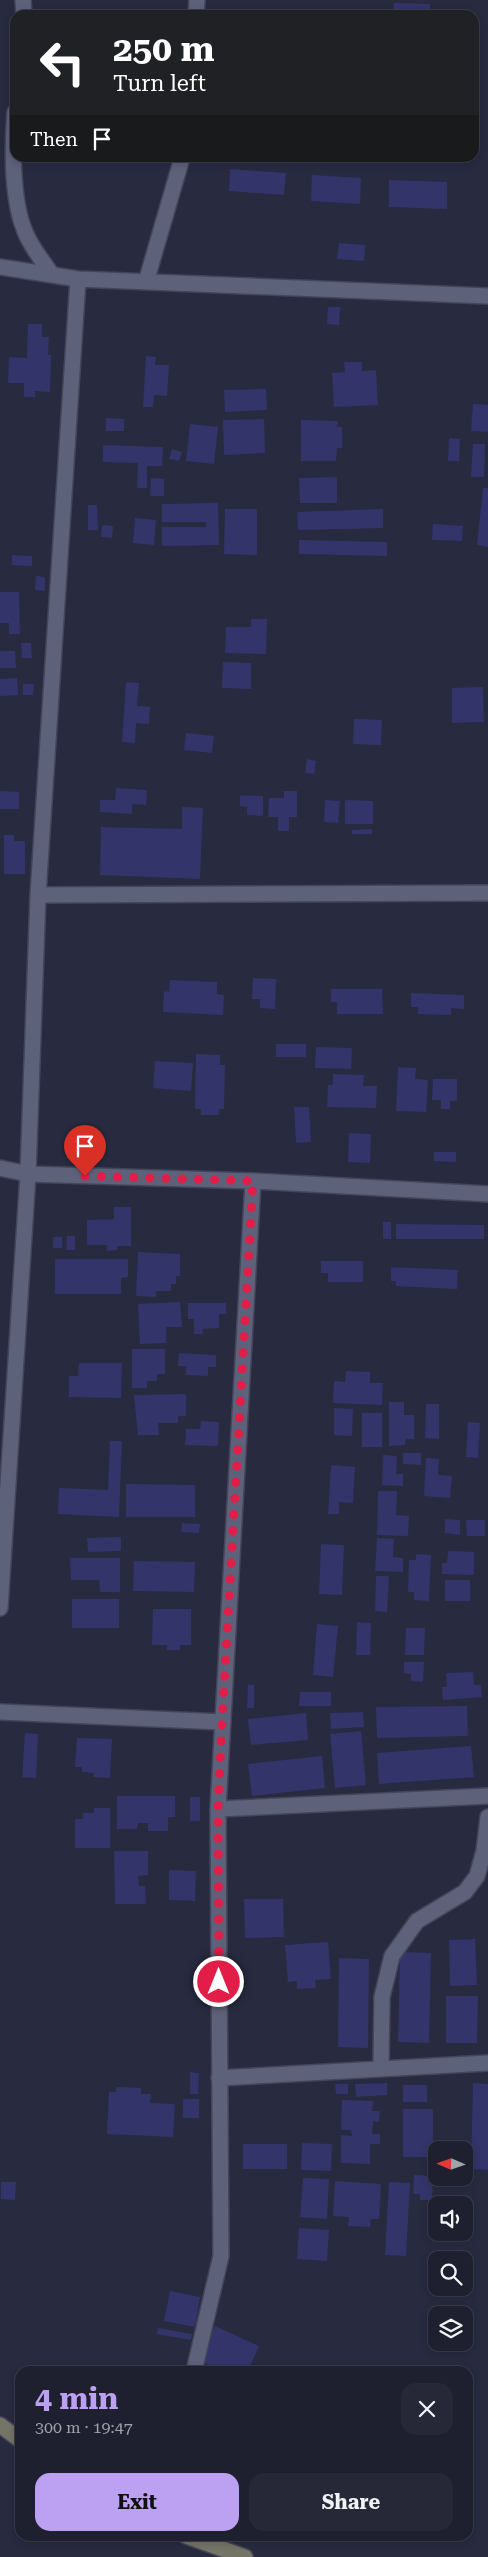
<!DOCTYPE html>
<html lang="en">
<head>
<meta charset="utf-8">
<style>
  body { margin:0; font-family:"Roboto Serif",serif; background:#262838; color:#f1f3f6; height:100vh; display:flex; flex-direction:column; font-size:19px; white-space:nowrap }
  * { box-sizing:border-box; margin:0 }
  p { font-size:16px; color:#a1a3ab }
  .icon { flex:none; width:28px; height:28px; fill:none; stroke:currentColor; stroke-width:2; stroke-linecap:round; stroke-linejoin:round }
  .map { position:relative; flex:1; overflow:hidden }
  .drawer { position:absolute; left:15px; top:2366px; width:458px; height:175px; display:flex; flex-direction:column; background:#1e2030; border-radius:15px; box-shadow:0 2px 8px #0003,0 0 0 1px #3c3e4c }
  .drawer>* { flex:none }
  .banner { position:absolute; left:10px; top:10px; width:469px; height:152px; border-radius:15px; box-shadow:0 2px 8px #0003,0 0 0 1px #3c3e4c; background:#202124; color:#fff; overflow:hidden }
  .needle { width:32px; rotate:272deg }
  .tools { position:absolute; left:428px; top:2141px; display:grid; gap:10px }
  .tools a { display:grid; place-items:center; width:45px; height:45px; border-radius:10px; background:#1e2030; box-shadow:0 2px 8px #0003,0 0 0 1px #3c3e4c; font-size:25px }
  .pin { position:absolute; display:grid; place-items:center; width:42px; height:42px; color:#fff; margin:-51px -21px; border-radius:50% 50% 50% 0; rotate:-45deg; box-shadow:0 0 5px #0007 }
  .pin .icon { rotate:45deg }
  .me { position:absolute; width:55px; margin:-28px; rotate:0deg; stroke-linejoin:round; filter:drop-shadow(0 0 4px #0008) }
  .turn { display:flex; align-items:center; gap:18px; height:105px; padding:0 20px; font-size:22px }
  .turn .icon { width:65px; height:65px; stroke-width:2.5 }
  .turn b { display:block; font-size:35px; line-height:42px }
  .then { display:flex; align-items:center; height:48px; padding:0 20px; background:#0003; gap:10px; font-size:19px }
  .round { display:grid; place-items:center; flex:none; width:52px; height:52px; border-radius:15px; background:#262838 }
  .summary { display:flex; align-items:center; justify-content:space-between; height:85px; padding:0 20px }
  h1 { font-size:30px; font-weight:700; line-height:38px; color:#bca0f2 }
  .action { display:flex; gap:10px; margin-top:auto; padding:10px 20px }
  .action a { flex:1; height:58px; border-radius:15px; background:#bca0f2; color:#111; font-size:20px; font-weight:700; line-height:58px; text-align:center }
  .action a+a { background:#262838; color:#f1f3f6 }
  .map>svg:first-child { display:block }
</style>
</head>
<body>
<div class="map">
<svg width="488" height="2557" viewBox="0 0 488 2557">
  <rect width="100%" height="100%" fill="#282a40"/>
  <path fill="#33346a" d="M394,3L430,4V15H393Z
    M230,169L286,173L284,195L229,191Z
    M312,175L361,178L360,204L311,201Z
    M389,180L447,182V209L389,207Z
    M339,243L365,245L364,261L337,259Z
    M328,307H340L339,325L327,324Z
    M28,324H42V337H49L48,355H51L50,392L35,391V397H24V383H8L9,357L27,358Z
    M146,356L156,357L155,365H169L167,396L154,395L153,407H143Z
    M344,362H362V371L376,370L378,405L334,407L332,373L345,372Z
    M266,389L267,410L225,412L224,390Z
    M473,404L488,405V432L471,431Z
    M106,418L124,419V431H106Z
    M264,419L265,453L224,455L223,420Z
    M301,420L338,421L337,427H342V448H337L336,461H301Z
    M190,424L218,427L214,464L186,461Z
    M449,438L460,439L459,461H448Z
    M473,444H485L484,477H471Z
    M103,445L163,447L162,466H147V488H137L138,463L103,462Z
    M172,449L182,452L179,461L169,459Z
    M337,477V503H300L299,478Z
    M151,478L164,479V496H150Z
    M483,488H488V547L477,545Z
    M218,503L219,545L162,546V527H206V522H162V504Z
    M88,505H97L98,530H88Z
    M225,509H257V555L224,554Z
    M383,509V528L298,530L297,512Z
    M135,518L156,520L154,545L133,543Z
    M433,524L463,526L462,541L432,540Z
    M102,525L113,526L112,538L101,537Z
    M299,540L387,542V556L299,554Z
    M12,555L32,556V566L12,565Z
    M36,576L45,577V591L35,590Z
    M0,592H19L20,634H9V623H0Z
    M251,619H267L266,654L225,653L226,627H251Z
    M21,643H31L32,658H22Z
    M0,651H15L16,668H0Z
    M223,662L251,663V689L222,688Z
    M17,678L18,695L0,696V679Z
    M126,682L139,683L137,706L150,707L149,724L136,723L135,743L122,742Z
    M23,684H34L33,695H23Z
    M483,687L484,722L452,723V688Z
    M354,719L382,720L381,745L353,744Z
    M186,733L214,736L212,753L184,750Z
    M307,759L316,761L314,774L305,773Z
    M116,788L147,790L146,805L132,804V814L100,812V800H115Z
    M0,791L19,792V809H0Z
    M284,791H297V817H289V831H278V817H268L269,798H284Z
    M240,795L263,796V816L247,815V807L240,806Z
    M325,800L340,801L338,823L324,822Z
    M345,800L373,801V824H345Z
    M182,807L203,808L200,879L100,875L101,827L182,829Z
    M372,829V834H352V830Z
    M4,835H14V841H25V874H4Z
    M253,978L276,979L275,1009L260,1008V999H252Z
    M170,980L217,982V994L224,995L223,1015L163,1012L164,991L169,992Z
    M331,989H382L383,1014H337V1002H331Z
    M411,993L464,995V1009L451,1008V1015L418,1014V1007H411Z
    M276,1044H306V1057H276Z
    M316,1047L352,1048L351,1069L315,1068Z
    M196,1054L220,1055V1065H225L224,1109H219V1115H201V1109H195Z
    M155,1061L193,1063L191,1091L153,1088Z
    M398,1067L416,1068L415,1079L428,1080L426,1112L396,1111Z
    M333,1074L364,1075L363,1086H377L376,1108L327,1107L328,1085H333Z
    M433,1079H457V1101H450V1109H441V1100H432Z
    M294,1107H309L311,1142L296,1143Z
    M349,1133L371,1134L370,1163L348,1162Z
    M434,1152H456V1162L434,1161Z
    M114,1207H131V1246H117V1250L107,1251V1245H87V1220L114,1219Z
    M383,1222H391V1239H383Z
    M396,1224L484,1225V1239H396Z
    M67,1236H75V1250H66Z
    M53,1237H62V1248H53Z
    M138,1252L180,1254V1276H176V1284H171V1291H156V1297L136,1296Z
    M55,1259H128V1277L121,1278V1294H55Z
    M321,1261H363V1282H328V1273H321Z
    M391,1267L458,1270L457,1289L396,1286V1281H391Z
    M180,1302L182,1327H166V1343L140,1344L138,1304Z
    M188,1303H226V1314H219V1328L202,1329L203,1334H194V1319H188Z
    M132,1349H165V1374H157V1381H147V1388H132Z
    M179,1353L216,1355V1367H208V1376L186,1375V1366H178Z
    M79,1363H122L121,1398L69,1397V1376H78Z
    M346,1371L370,1372V1383H383L382,1405L333,1403L334,1381L345,1382Z
    M186,1394V1416H178V1423H158L159,1435H138L134,1395Z
    M389,1402H404V1415H414V1439H406L405,1445L389,1446Z
    M426,1404H439V1439L425,1438Z
    M334,1408L353,1409L352,1436L334,1435Z
    M362,1413H382V1447H362Z
    M201,1421L219,1422L218,1446L185,1445L186,1429H200Z
    M468,1422L480,1423L478,1458L466,1457Z
    M110,1441H122L119,1517L58,1514L59,1488L108,1490Z
    M403,1453H421V1465L403,1464Z
    M383,1455L397,1456L396,1474H403V1486L382,1485Z
    M426,1458L439,1459L438,1475L452,1476L450,1498L424,1496Z
    M331,1465L355,1467L353,1503L339,1502V1514H328Z
    M126,1484L195,1485V1517H126Z
    M378,1491H397L396,1515L409,1516L408,1536L377,1535Z
    M445,1519L460,1520V1535L445,1533Z
    M466,1520H485V1536H467Z
    M182,1523L200,1524L199,1533L181,1532Z
    M121,1537V1551L88,1552L87,1538Z
    M377,1538L394,1539L393,1557L403,1558V1572L375,1571Z
    M321,1544L344,1545L342,1595L319,1594Z
    M448,1551L474,1552V1575L442,1574V1563H447Z
    M416,1554L431,1555L429,1601L414,1600V1592H408L409,1560H416Z
    M70,1558H120V1592H100L99,1580H71Z
    M134,1561L195,1562L194,1592L133,1591Z
    M376,1576H389L387,1612L375,1611Z
    M445,1580H470V1601H445Z
    M72,1599H119V1628H72Z
    M153,1609H191V1645H180V1650H167V1645H152Z
    M357,1622L371,1623L370,1655H356Z
    M317,1624L338,1626L333,1677L313,1675Z
    M406,1628H425L424,1655H405Z
    M404,1662H424L423,1682L411,1681V1674L404,1673Z
    M473,1672L474,1685H481L482,1697L443,1700L442,1687H447L446,1673Z
    M248,1685H254V1708H247Z
    M300,1692H331V1706H299Z
    M467,1706L468,1736L377,1738L376,1707Z
    M363,1712L364,1727L331,1729L330,1713Z
    M306,1713L308,1740L251,1745L248,1719Z
    M361,1731L366,1785L335,1788L330,1734Z
    M25,1733L38,1734L36,1778L22,1777Z
    M77,1738L112,1739L110,1778L93,1777L94,1773L82,1772V1767H75Z
    M471,1746L474,1777L379,1784L377,1753Z
    M322,1756L325,1788L252,1796L248,1764Z
    M117,1796H175V1817H168V1831H148V1823H138L137,1829H117Z
    M190,1797H200V1821H190Z
    M94,1808H110V1848H75V1819H83V1813H94Z
    M114,1851H148V1875L138,1876L139,1886H145L146,1904H115Z
    M169,1870L196,1871L195,1901L169,1900Z
    M244,1899H283L284,1937L245,1938Z
    M475,1939L477,1985L450,1986L449,1940Z
    M328,1942L331,1979L315,1980L316,1988L297,1989V1981L288,1982L285,1945Z
    M400,1952L431,1953L429,2043L398,2042Z
    M339,1958L369,1959L368,2048L338,2047Z
    M446,1996H478L477,2043H446Z
    M190,2072L199,2073L198,2094H190Z
    M387,2083V2095L356,2097L355,2084Z
    M473,2083L488,2084V2170L471,2169Z
    M335,2084H348V2094H336Z
    M403,2085H427V2102H403Z
    M116,2087L141,2088V2094H151L150,2103L175,2104L173,2137L107,2134L109,2092H116Z
    M183,2099H199V2118H183Z
    M342,2100L373,2101L372,2111H380L379,2122L373,2121L372,2134H380V2144H370V2164L341,2163V2135L352,2136L351,2130H341Z
    M403,2109H433V2157H403Z
    M302,2143L332,2144L331,2171L301,2170Z
    M243,2144H287V2169H243Z
    M414,2175L433,2176L432,2200H420V2194H413Z
    M303,2178L329,2179L327,2219L300,2217Z
    M335,2181L381,2184L379,2219H371L370,2227L348,2226L349,2217L333,2216Z
    M1,2182H16L15,2200L1,2199Z
    M389,2182L410,2183L406,2256L385,2255Z
    M299,2228L329,2230L327,2261L297,2259Z
    M170,2291L200,2297L195,2327L164,2321Z
    M215,2326L259,2346L248,2371H223L200,2361Z
    M158,2328L192,2334L191,2340L157,2334Z"/>
  <g fill="none" stroke-linecap="round" stroke-linejoin="round">
    <defs>
      <path id="street" d="M23,0L24,15
        M196,15L197,0
        M15,112C12,148 11,208 29,240C35,252 45,264 52,275
        M0,267L78,279
        M146,282L182,158
        M38,895L488,893
        M0,1168L28,1174L253,1181L488,1194
        M0,1608L28,1174L38,895L78,279L488,296
        M0,1712L222,1722
        M218,1809L488,1796
        M381,2068L382,1997L392,1956L417,1921L465,1892L477,1876L484,1851L488,1817
        M219,2078L488,2063
        M194,2371L221,2256L218,1809L253,1181"/>
      <path id="secondary" d="M0,2425L20,2440
        M186,2536L245,2557"/>
    </defs>
    <use href="#street" stroke="#444559" stroke-width="18"/>
    <use href="#secondary" stroke="#444559" stroke-width="18"/>
    <use href="#street" stroke="#5e617a" stroke-width="15"/>
    <use href="#secondary" stroke="#747567" stroke-width="15"/>
  </g>
  <g fill="none" stroke-linecap="round" stroke-linejoin="round">
    <path stroke="#e11d48" stroke-width="9" stroke-dasharray="0 16.2" d="M85,1176L253,1181L222,1722L218,1809L219,1982"/>
  </g>
</svg>
<div class="tools">
<a><svg class="needle" viewBox="-14 -14 28 28"><path d="M0-13l5 13h-10z" fill="#e53935"/><path d="M0 13l5-13h-10z" fill="#a1a3ab"/></svg></a>
<a><svg class="icon" aria-label="sound" viewBox="0 0 24 24"><path d="M4 9h4l5-4v14l-5-4H4zM17 9q2 3 0 6"/></svg></a>
<a><svg class="icon" aria-label="search" viewBox="0 0 24 24"><circle cx="10" cy="10" r="6"/><path d="M15 15l6 6"/></svg></a>
<a><svg class="icon" aria-label="layers" viewBox="0 0 24 24"><path d="M12 4l9 5-9 5-9-5zM3 14l9 5 9-5"/></svg></a>
</div>
<div class="pin" style="left:85px;top:1176px;background:#d93025"><svg class="icon" aria-label="arrive" viewBox="0 0 24 24"><path d="M6 21V4h12l-3 4 3 4H6"/></svg></div>
<svg class="me" style="left:219px;top:1982px" viewBox="-20 -20 40 40"><circle r="17" fill="#e11d48" stroke="#fff" stroke-width="3"/><path d="M0-11L8 9 0 5-8 9z" fill="#fff"/></svg>
<div class="banner">
<div class="turn"><svg class="icon" aria-label="left" viewBox="0 0 24 24"><path d="M17 20v-9H6M10 6l-5 5 5 5"/></svg><div><b>250 m</b>Turn left</div></div>
<div class="then">Then<svg class="icon" aria-label="arrive" viewBox="0 0 24 24"><path d="M6 21V4h12l-3 4 3 4H6"/></svg></div>
</div>
<section class="drawer">
<div class="summary"><div><h1>4 min</h1><p>300 m · 19:47</p></div><a class="round"><svg class="icon" aria-label="close" viewBox="0 0 24 24"><path d="M6 6l12 12M18 6L6 18"/></svg></a></div>
<div class="action"><a>Exit</a><a>Share</a></div>
</section>
</div>
</body>
</html>
